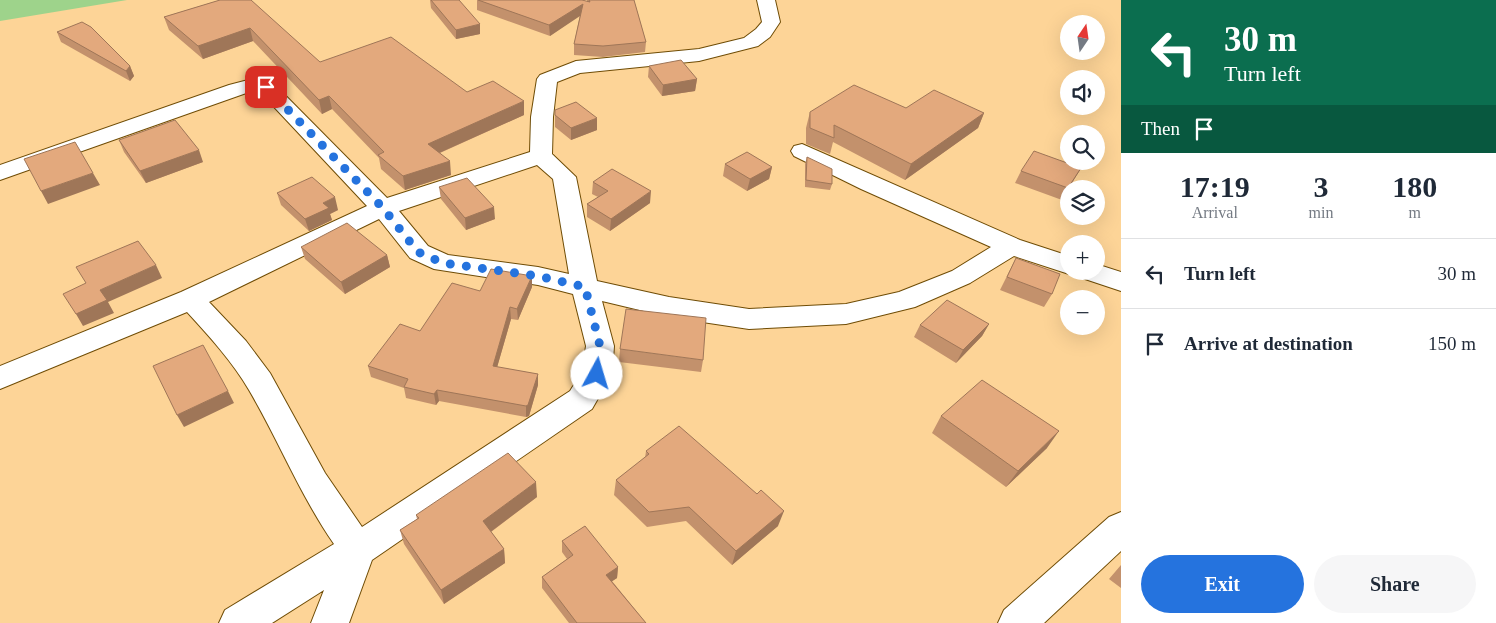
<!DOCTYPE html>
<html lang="en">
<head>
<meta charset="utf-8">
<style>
  body { margin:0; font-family:Georgia,serif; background:#f6f6f7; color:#1f2937; height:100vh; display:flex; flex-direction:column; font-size:19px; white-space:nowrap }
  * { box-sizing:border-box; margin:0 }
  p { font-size:16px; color:#747a83 }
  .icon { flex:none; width:28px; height:28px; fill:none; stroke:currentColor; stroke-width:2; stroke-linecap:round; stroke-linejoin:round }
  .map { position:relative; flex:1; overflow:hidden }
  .details { display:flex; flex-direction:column; background:#fff; width:375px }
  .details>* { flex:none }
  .banner { background:#0b6e4f; color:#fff; overflow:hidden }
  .needle { width:32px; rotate:13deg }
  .fabs { position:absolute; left:1060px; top:15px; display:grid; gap:10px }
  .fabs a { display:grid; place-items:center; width:45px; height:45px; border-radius:50%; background:#fff; box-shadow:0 5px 20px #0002; font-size:25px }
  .pin { position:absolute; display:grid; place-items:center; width:42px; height:42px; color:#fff; margin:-21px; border-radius:10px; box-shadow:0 2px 8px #0006 }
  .me { position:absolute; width:55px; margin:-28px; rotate:6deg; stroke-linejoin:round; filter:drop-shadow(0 0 4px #0008) }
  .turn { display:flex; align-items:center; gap:18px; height:105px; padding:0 20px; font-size:22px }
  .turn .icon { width:65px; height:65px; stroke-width:2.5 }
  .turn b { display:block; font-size:35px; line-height:42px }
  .then { display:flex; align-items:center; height:48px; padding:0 20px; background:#0003; gap:10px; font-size:19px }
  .eta { display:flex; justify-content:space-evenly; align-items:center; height:85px; text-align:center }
  .eta b { font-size:30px; font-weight:700; line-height:35px }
  .button { display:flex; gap:10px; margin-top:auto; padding:10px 20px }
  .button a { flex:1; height:58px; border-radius:30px; background:#2573de; color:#fff; font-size:20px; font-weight:700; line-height:58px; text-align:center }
  .button a+a { background:#f6f6f7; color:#1f2937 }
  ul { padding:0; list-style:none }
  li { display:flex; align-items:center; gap:15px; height:70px; padding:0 20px; border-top:1px solid #e0e1e3 }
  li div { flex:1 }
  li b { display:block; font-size:19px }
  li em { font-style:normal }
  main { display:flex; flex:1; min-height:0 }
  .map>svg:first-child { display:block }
</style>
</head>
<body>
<main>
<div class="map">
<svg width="1121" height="623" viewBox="0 0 1121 623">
  <rect width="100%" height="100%" fill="#fdd497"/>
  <path fill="#9ed38b" d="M0,0H127L0,21Z"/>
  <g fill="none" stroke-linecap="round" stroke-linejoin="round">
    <defs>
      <path id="minor" d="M757,0H775L780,22L770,37L758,46L699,61L580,73L557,82L553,117L552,154L576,177L597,281L669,297L749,309L846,304L899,292L952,271L991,247L861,189L794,156L791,151L794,146L802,144L1020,240L1069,256V271H1096V264L1121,272V291L1079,277L1076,272L1069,274L1014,256L970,283L915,307L846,324L749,329L669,317L602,301L614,346L612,374L592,409L372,560L349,623H311L324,590L272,623H219L225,610L334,544C300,495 279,441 249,390C232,361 209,336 187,312L0,389V366L181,292L367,206L260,92L252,91L0,180V165L229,85L252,79L273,83L387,198L530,152L531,117L537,79L540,75L576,61L699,49L744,38L756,29L762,22ZM537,165L553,179L569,274L538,267L448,255L428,246L399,211ZM379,219L410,258L434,269L538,285L573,294L586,346L582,372L570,391L362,527L325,473L270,373L246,341L209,302Z
        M1121,512V551L1044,623H998L1004,610L1109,517Z"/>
    </defs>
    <use href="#minor" stroke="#6f4c05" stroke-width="2"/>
    <use href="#minor" fill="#fff" fill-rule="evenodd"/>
  </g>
  <path fill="#c3916c" d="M220,0L320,62L467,92L524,115L440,153L451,175L405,190L381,169L379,158L332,109L322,114L253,41L203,59L169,30L164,17Z
    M430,0H459L480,34L456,39L431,8Z
    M477,0H582L587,2V0H634L646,42L645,52L603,57L574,55V44L580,15L550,36L477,10Z
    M57,32L130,66L134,76L130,81L61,42Z
    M649,66L697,79L695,91L662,96L648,77Z
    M906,108L984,113L978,128L905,180L833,142L830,154L806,144V128L810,112Z
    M555,110L597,130L571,140L555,127Z
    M119,140L203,162L146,183L124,152Z
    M807,157L832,184L830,190L805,187V164Z
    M725,164L772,167L769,179L747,191L723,176Z
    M1081,168L1062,200L1015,183L1021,171Z
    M593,182L650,203L610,231L587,217V204L598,197L592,194Z
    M439,187L495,219L466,230L441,199Z
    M277,193L338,210L330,214L332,220L309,231L281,205Z
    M301,247L387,255L390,267L345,294L305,259Z
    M1016,258L1052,294L1044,307L1000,290Z
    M532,287L518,320L511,319L497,367L538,374V385L529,416L526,417L439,401L436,405L406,398L404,388L371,377L368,366L480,291Z
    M989,324L982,336L956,363L914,337L920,325Z
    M620,349L703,360L701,372L619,362Z
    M941,416L1047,448L1006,487L932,433Z
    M646,451L778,526L732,565L686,521L647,527L614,495L616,480L645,458Z
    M537,497L491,532L504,549L505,563L444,604L404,544L400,530L417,519L416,515Z
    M562,541L618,567L617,578L612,581L646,623H569L542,588V577L567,559L562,552Z
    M1121,565V588L1109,579Z"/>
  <path fill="#9f7658" d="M583,4V14L550,36L549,25Z
    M480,24V34L456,39V30Z
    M250,28L253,41L203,59L198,46Z
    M130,66L134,76L130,81L126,71Z
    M697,79L695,91L662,96L663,85Z
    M329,96L332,109L322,114L319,100Z
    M524,101V115L430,157L428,144Z
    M984,113L978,128L905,180L911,164Z
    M597,118V130L571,140V128Z
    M199,150L203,162L146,183L140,171Z
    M450,161L451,175L405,190L403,176Z
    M772,167L769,179L747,191L750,179Z
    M93,173L100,185L48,204L41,191Z
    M651,191L650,203L610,231L611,219Z
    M335,197L338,210L330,214L332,220L309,231L305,219L323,203Z
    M494,207L495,219L466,230L465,218Z
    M387,255L390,267L345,294L341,282Z
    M156,265L162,278L108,302L114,313L83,326L76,314L100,290Z
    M532,276V287L518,320L517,309Z
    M510,307L511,319L494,378L493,366Z
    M989,324L982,336L956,363L963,350Z
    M538,374V385L529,416L526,417V406Z
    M437,390L439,401L436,405L434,394Z
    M228,391L234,403L184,427L177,415Z
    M1059,431L1047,448L1006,487L1018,471Z
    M536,482L537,497L485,536L483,521Z
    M784,511L778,526L732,565L736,551Z
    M504,549L505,563L444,604L441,590Z
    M618,567L617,578L605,586L606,575Z"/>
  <path fill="#e3a97d" stroke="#9f7658" d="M220,0H251L320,62L391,37L467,92L493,81L524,101L428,144L450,161L403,176L378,155L384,152L329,96L319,100L250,28L198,46L164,17Z
    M431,0H459L480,24L456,30Z
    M478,0H582L590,2L589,0H634L646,42L603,46L574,44L583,4L549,25Z
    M82,22L91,27L130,66L126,71L57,32Z
    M681,60L697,79L663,85L649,66Z
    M854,85L906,108L934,90L984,113L911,164L834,125V138L810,128V112Z
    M576,102L597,118L571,128L555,115V110Z
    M175,120L199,150L140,171L119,140Z
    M75,142L93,173L41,191L24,159Z
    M1034,151L1081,168L1068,188L1021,171Z
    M747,152L772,167L750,179L725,164Z
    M807,157L832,169V184L806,180Z
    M612,169L651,191L611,219L587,204L608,191L593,182Z
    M312,177L335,197L323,203L329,208L305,219L277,193Z
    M467,178L494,207L465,218L439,187Z
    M347,223L387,255L341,282L301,247Z
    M138,241L156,265L100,290L107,300L76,314L63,294L86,283L76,267Z
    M1016,258L1060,274L1052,294L1007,277Z
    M491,269L532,276L517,309L510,307L493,366L538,374L528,405L526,406L437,390L434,394L404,387L408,379L368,366L400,324L420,331L452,283L480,291Z
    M947,300L989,324L963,350L920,325Z
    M626,309L706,318L703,360L620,349Z
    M203,345L228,391L177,415L153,366Z
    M982,380L1059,431L1018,471L941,416Z
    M679,426L757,494L761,490L784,511L736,551L689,507L649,512L616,480L649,454L646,451Z
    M508,453L536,482L483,521L504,549L441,590L400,530L419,518L416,515Z
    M585,526L618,567L606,575L646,623H577L542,577L573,555L562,541Z"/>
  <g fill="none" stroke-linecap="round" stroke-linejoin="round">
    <path stroke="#2573de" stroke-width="9" stroke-dasharray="0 16.2" d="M266,87L383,208L418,252L443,263L538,276L585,287L600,346L597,374"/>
  </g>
</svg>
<div class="fabs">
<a><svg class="needle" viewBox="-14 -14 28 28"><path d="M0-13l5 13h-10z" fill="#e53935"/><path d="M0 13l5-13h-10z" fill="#747a83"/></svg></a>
<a><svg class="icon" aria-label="sound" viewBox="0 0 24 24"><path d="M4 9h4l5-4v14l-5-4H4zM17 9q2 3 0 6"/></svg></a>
<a><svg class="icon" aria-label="search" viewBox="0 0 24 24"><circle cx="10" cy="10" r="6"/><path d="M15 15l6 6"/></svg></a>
<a><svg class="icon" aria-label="layers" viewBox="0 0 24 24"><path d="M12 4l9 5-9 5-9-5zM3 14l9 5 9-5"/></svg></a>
<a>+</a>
<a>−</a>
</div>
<div class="pin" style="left:266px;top:87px;background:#d93025"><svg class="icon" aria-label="arrive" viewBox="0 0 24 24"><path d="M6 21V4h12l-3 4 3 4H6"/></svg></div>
<svg class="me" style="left:597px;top:374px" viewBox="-20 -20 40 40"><circle r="19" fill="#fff"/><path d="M0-13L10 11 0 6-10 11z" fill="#2573de"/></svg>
</div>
<section class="details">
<div class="banner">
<div class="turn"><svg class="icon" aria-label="left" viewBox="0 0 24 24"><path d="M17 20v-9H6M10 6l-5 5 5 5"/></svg><div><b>30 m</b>Turn left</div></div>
<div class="then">Then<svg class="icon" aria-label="arrive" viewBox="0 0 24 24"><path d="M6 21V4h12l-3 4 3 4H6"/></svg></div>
</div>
<div class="eta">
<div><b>17:19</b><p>Arrival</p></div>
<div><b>3</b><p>min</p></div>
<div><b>180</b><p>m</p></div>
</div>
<ul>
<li><svg class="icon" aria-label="left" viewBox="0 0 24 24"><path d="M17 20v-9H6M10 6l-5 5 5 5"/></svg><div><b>Turn left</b></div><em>30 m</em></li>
<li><svg class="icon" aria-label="arrive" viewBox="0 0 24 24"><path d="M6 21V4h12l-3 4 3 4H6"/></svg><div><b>Arrive at destination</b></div><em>150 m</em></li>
</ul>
<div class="button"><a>Exit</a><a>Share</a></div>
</section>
</main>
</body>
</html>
